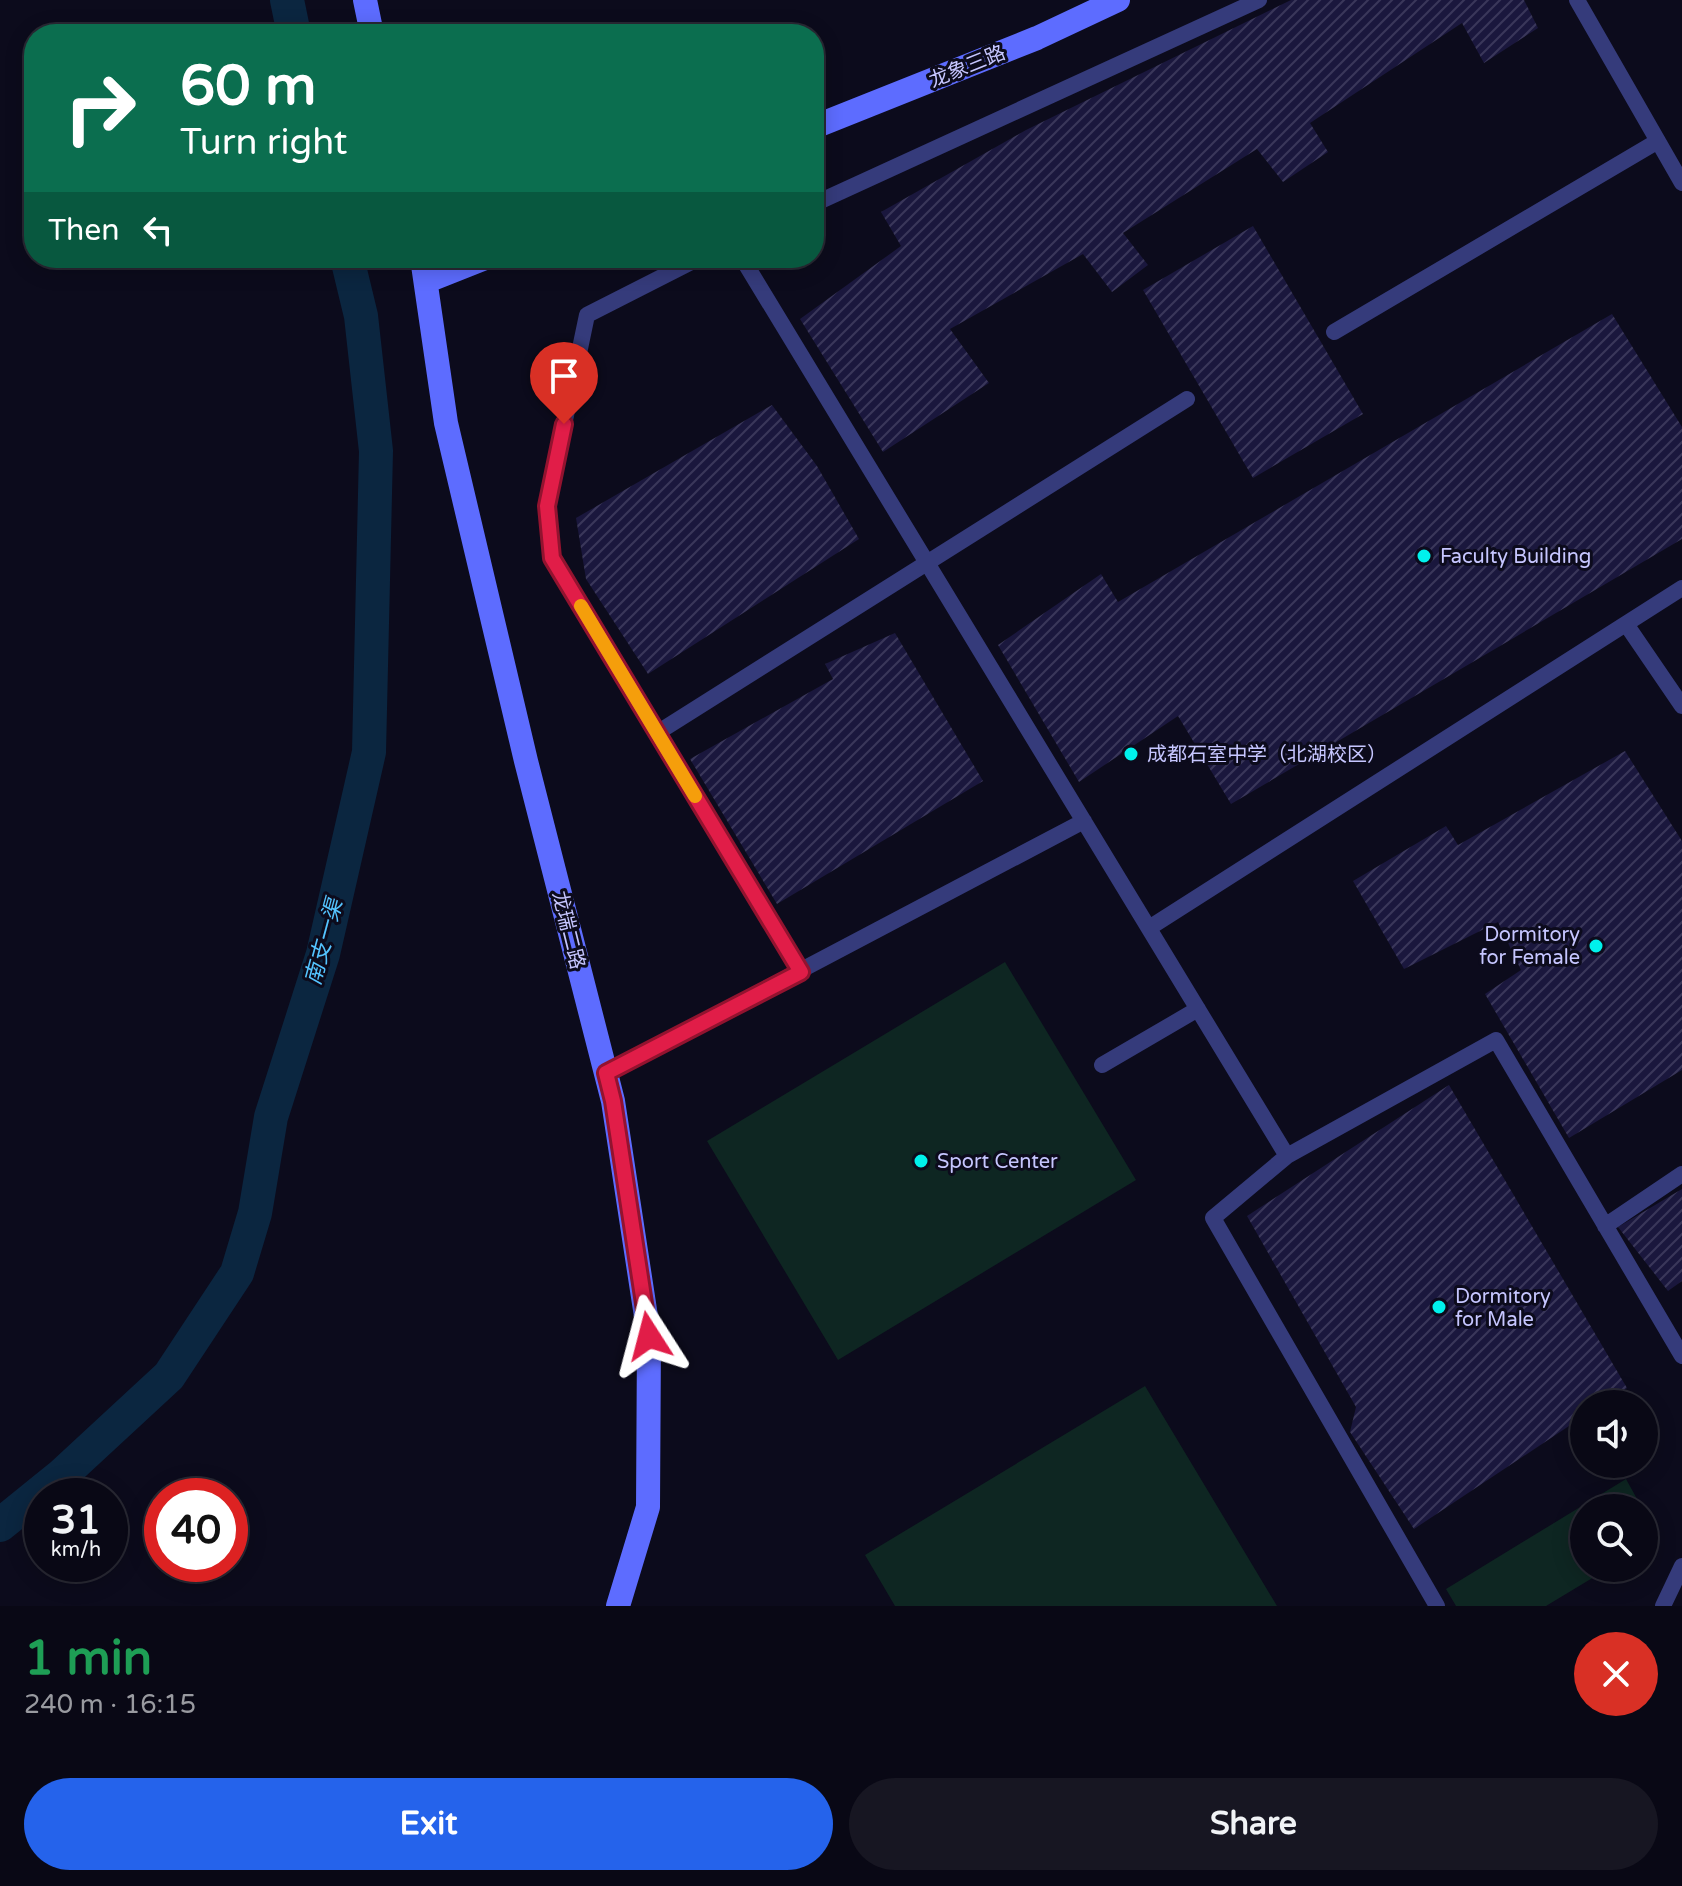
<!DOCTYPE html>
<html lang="en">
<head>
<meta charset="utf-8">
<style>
  body { margin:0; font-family:"Varela Round","Noto Sans SC",sans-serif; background:#171622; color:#f1f3f6; height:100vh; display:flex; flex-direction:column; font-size:30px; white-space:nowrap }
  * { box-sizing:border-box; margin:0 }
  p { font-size:26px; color:#999aa0 }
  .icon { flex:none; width:44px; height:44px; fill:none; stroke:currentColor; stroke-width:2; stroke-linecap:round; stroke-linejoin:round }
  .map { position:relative; height:1606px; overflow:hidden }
  .panel { display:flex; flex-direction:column; background:#090815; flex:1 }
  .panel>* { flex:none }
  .hud { position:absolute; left:24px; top:24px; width:800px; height:244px; border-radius:32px; box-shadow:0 4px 20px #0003,0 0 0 2px #292934; background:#0b6e4f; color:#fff; overflow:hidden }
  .controls { position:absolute; left:1570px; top:1390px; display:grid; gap:16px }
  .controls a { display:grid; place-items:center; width:88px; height:88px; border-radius:50%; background:#090815; box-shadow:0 4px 20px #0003,0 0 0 2px #292934; font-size:40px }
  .speed { position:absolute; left:24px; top:1478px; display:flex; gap:16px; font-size:40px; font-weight:700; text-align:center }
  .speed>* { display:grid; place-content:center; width:104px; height:104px; border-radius:50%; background:#090815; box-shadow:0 4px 20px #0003,0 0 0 2px #292934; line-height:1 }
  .speed small { font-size:20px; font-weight:400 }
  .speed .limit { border:12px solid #d22; background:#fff; color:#111 }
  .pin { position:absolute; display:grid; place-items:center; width:68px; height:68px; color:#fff; margin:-82px -34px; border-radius:50% 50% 50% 0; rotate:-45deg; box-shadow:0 0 8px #0007 }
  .pin .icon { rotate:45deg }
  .me { position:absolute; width:88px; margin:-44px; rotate:351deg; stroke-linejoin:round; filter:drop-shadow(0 0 6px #0008) }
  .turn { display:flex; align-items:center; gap:28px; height:168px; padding:0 24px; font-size:36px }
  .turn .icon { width:104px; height:104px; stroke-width:2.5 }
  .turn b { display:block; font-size:56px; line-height:68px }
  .then { display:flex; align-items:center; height:76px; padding:0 24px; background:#0003; gap:16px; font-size:30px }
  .round { display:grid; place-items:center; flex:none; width:84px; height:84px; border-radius:42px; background:#171622 }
  .head { display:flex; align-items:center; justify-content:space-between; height:136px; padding:0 24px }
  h1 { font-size:48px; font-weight:800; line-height:60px; color:#1e9e55 }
  .button { display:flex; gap:16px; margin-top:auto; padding:16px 24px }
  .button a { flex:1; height:92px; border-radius:48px; background:#2563eb; color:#fff; font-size:32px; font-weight:800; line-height:92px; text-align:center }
  .button a+a { background:#171622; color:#f1f3f6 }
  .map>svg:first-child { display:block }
</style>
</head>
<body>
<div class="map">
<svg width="1682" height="1606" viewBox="0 0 1682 1606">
  <defs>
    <pattern id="building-hatch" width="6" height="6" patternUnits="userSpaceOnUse" patternTransform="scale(2)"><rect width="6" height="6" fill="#1a173d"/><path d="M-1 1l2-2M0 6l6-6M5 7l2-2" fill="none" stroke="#3a375a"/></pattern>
  </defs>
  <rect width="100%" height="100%" fill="#0c0b1c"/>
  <path fill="#0e2622" d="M1005,962L1136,1180L838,1360L707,1141Z
    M1145,1386L1277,1606H895L865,1555Z
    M1626,1479L1642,1508H1584V1568H1609L1546,1606H1456L1446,1589Z"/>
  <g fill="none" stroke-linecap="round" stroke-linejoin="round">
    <path stroke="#0b2640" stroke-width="34" d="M287,0L294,34
      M0,1525L62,1475L169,1376L237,1273L255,1213L271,1117L323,954L369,752L376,451L361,316L347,258"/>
  </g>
  <path fill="url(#building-hatch)" d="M1291,0H1524L1538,28L1484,63L1462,23L1310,123L1328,152L1283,182L1257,149L1123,233L1148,265L1112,292L1083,254L950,329L989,383L883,452L800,319L901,246L881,212L1026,130Z
    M1253,226L1363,414L1253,478L1143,290Z
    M1612,314L1682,427V539L1231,804L1178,716L1079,782L998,645L1101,574L1118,602Z
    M772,405L817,466L859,539L648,674L586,579L576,518Z
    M895,633L983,781L777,904L690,759L833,679L825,664Z
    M1625,751L1682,841V1070L1569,1138L1485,994L1521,970L1498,922L1404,969L1353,881L1446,826L1458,845Z
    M1449,1085L1627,1388L1603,1404H1584V1416L1414,1529L1350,1432L1356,1407L1247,1216Z
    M1682,1189V1281L1668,1291L1618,1227Z"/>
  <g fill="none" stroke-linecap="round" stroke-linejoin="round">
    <path stroke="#353b7b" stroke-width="16" d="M1577,0L1682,183
      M814,204L1259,0
      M699,258L587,315L547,506L552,558L801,972
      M742,258L1287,1156
      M1334,332L1658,141
      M1626,624L1682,706
      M657,733L1187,399
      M1149,928L1682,588
      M1102,1065L1198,1009
      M606,1073L1084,821
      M1605,1226L1682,1174
      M1437,1606L1213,1218L1287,1156L1496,1040L1682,1356
      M1663,1606L1682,1566"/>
    <path stroke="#5d6cff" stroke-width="24" d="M365,0L372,34
      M814,127L1037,38L1118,0
      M422,258L446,423L526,761L613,1101L649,1336L648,1507L618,1606
      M427,281L485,258"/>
  </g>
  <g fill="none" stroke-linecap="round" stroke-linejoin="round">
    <defs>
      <path id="route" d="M564,424L547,506L552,558L801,972L606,1073L613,1101L649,1336"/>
    </defs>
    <use href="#route" stroke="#92132f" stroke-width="20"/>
    <use href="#route" stroke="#e11d48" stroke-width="14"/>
    <path stroke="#f59e0b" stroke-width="14" d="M581,606L695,796"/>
  </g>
  <g fill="#00f1ec" stroke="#0c0b1c" stroke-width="3">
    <circle cx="1424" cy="556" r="8"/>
    <circle cx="1131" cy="754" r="8"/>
    <circle cx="1596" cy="946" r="8"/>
    <circle cx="921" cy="1161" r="8"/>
    <circle cx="1439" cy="1307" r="8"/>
  </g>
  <g text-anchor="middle" stroke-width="6" stroke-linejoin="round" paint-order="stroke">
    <g font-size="20" fill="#c6c6ff" stroke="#0c0b1c">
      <text transform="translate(967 66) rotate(-22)" y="7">龙象三路</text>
      <text transform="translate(569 930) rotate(76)" y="7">龙瑞二路</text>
    </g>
    <g font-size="20" fill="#c6c6ff" stroke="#0c0b1c" text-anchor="start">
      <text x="1440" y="563">Faculty Building</text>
      <text x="1147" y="761">成都石室中学（北湖校区）</text>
      <text x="1580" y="941" text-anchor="end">Dormitory<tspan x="1580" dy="23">for Female</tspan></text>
      <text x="937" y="1168">Sport Center</text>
      <text x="1455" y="1303">Dormitory<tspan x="1455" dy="23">for Male</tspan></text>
    </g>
    <g font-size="22" font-style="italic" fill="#54c4ff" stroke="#0c0b1c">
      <text transform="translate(323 942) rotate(-75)" y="8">南支一渠</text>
    </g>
  </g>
</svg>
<div class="controls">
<a><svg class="icon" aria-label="sound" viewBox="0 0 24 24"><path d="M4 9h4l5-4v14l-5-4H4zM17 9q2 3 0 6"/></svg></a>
<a><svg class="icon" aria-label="search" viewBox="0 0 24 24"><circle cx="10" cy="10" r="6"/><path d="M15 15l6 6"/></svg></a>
</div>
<div class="speed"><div>31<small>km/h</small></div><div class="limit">40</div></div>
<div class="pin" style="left:564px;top:424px;background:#d93025"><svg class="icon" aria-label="arrive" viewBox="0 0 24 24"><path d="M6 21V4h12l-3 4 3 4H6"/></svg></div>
<svg class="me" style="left:649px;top:1336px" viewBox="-20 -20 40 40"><path d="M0-17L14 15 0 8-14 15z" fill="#e11d48" stroke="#fff" stroke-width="4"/></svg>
<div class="hud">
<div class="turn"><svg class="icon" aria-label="right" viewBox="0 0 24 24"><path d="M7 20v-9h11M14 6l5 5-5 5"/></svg><div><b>60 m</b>Turn right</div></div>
<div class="then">Then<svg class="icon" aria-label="left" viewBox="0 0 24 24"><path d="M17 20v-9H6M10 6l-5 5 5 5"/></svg></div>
</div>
</div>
<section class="panel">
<div class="head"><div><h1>1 min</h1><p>240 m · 16:15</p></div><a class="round" style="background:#d93025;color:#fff"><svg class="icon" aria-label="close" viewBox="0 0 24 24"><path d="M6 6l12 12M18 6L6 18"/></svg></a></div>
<div class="button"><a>Exit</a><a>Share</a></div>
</section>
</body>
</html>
